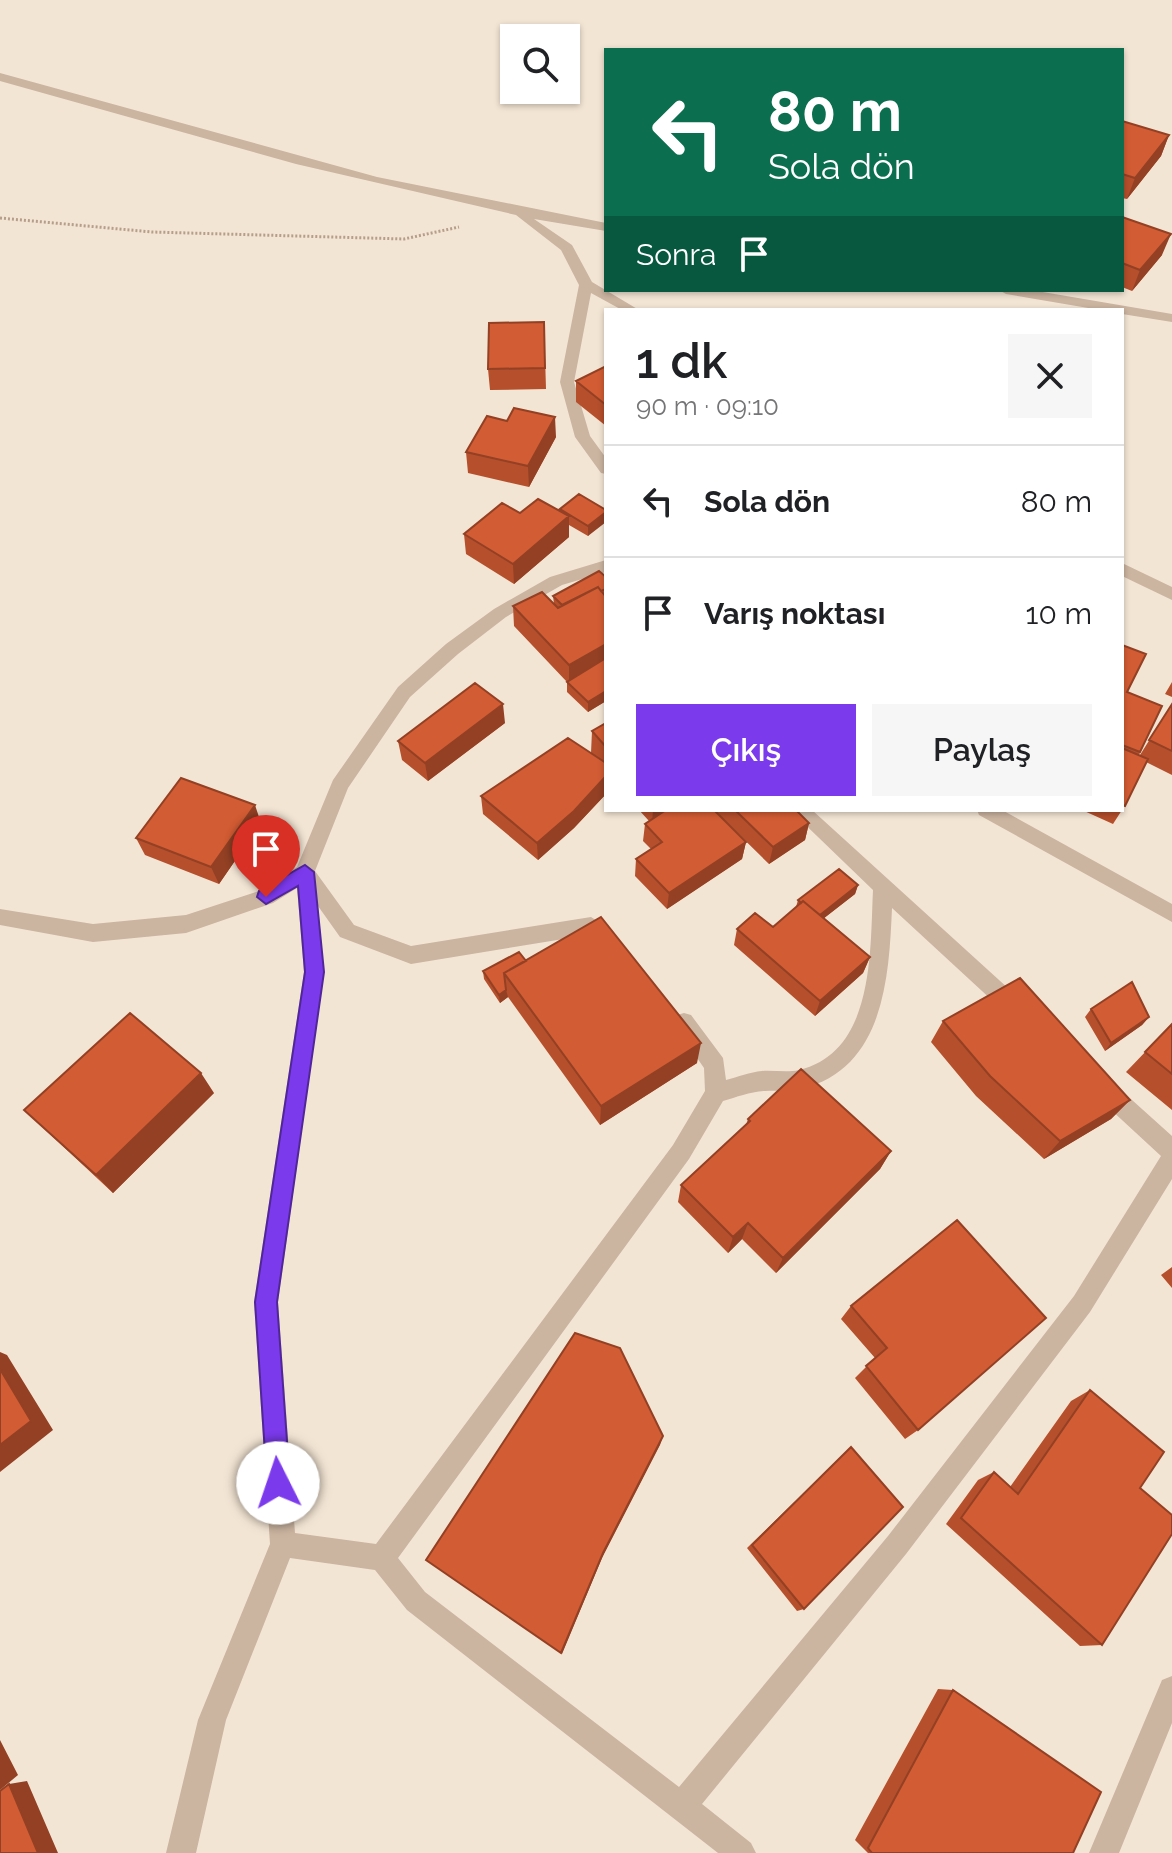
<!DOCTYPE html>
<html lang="tr">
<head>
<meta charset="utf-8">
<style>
  body { margin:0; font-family:Raleway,sans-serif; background:#f6f6f6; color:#202124; height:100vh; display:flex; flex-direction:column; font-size:30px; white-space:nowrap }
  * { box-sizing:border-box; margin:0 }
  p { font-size:26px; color:#757577 }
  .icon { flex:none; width:44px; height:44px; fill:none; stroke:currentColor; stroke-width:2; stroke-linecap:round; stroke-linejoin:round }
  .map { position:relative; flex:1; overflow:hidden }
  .drawer { position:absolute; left:604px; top:308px; width:520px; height:504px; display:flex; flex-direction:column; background:#fff; border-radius:0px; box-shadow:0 2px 6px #0004 }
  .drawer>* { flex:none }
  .guide { position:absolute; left:604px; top:48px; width:520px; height:244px; border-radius:0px; box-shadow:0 2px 6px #0004; background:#0b6e4f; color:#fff; overflow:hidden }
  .controls { position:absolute; left:500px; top:24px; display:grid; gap:16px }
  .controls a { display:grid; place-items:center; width:80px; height:80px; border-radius:0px; background:#fff; box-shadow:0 2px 6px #0004; font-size:40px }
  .pin { position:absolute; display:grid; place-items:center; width:68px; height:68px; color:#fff; margin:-82px -34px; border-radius:50% 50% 50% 0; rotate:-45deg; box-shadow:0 0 8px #0007 }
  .pin .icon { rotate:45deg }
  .me { position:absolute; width:88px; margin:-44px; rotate:356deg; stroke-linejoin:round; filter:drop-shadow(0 0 6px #0008) }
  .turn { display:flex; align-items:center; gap:28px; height:168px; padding:0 32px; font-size:36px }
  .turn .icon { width:104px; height:104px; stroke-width:2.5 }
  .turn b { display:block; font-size:56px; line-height:68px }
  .then { display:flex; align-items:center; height:76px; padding:0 32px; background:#0003; gap:16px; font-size:30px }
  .round { display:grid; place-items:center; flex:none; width:84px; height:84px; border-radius:0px; background:#f6f6f6 }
  .summary { display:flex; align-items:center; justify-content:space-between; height:136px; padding:0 32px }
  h1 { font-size:48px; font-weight:600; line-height:60px }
  .button { display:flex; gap:16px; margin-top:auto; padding:16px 32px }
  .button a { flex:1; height:92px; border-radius:0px; background:#7c3aed; color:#fff; font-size:32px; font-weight:600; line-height:92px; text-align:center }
  .button a+a { background:#f6f6f6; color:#202124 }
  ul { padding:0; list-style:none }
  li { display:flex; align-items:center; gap:24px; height:112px; padding:0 32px; border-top:2px solid #e0e0e0 }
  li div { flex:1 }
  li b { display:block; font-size:30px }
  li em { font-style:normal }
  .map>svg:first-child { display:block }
</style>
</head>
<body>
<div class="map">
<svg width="1172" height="1853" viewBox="0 0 1172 1853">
  <rect width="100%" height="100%" fill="#f3e5d4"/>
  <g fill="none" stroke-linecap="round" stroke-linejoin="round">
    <path stroke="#b79e8a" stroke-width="3" stroke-dasharray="2 2" stroke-linecap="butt" d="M0,218L152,232L404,239L459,227"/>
    <path fill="#cbb4a0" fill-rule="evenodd" d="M0,73L377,177L606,223V231L534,219L572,245L592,282L639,310H622L591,293L574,382L590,436L606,458V474L601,473L575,437L560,382L579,285L561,250L516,215L296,164L0,81Z
      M999,290H1031L1172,314V322L1122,314V310H1100L1006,294Z
      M606,560V572L562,585L506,617L458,654L410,697L348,788L315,871L354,925L411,946L591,917L613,931L616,937L613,943L606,946L588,935L411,964L340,937L318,906L324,972L278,1302L295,1533L376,1544L673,1145L705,1091L704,1068L677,1029L674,1022L677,1015L684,1013L691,1015L723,1058L726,1080C738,1077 750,1072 762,1071C774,1070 787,1073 799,1070C875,1052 870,950 873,890L790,810H812L1022,1001L1025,1008L1022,1015L1015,1017L1008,1015L892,908C889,978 884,1069 801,1089C789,1092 777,1090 765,1091C750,1092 737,1097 723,1101L689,1159L398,1558L425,1592L679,1787L888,1536L1074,1296L1161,1156L1096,1096L1093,1089L1096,1082L1104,1079L1112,1082L1172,1136V1179L1090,1312L906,1554L702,1804L751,1843L756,1853H718L407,1610L375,1570L290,1558L226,1720L196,1853H166L198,1720L270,1544L254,1302L304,972L297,888L273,903L186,933L93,942L0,925V909L93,924L186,915L259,891L297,867L333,780L398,687L446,644L494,609L550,577Z
      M1122,563L1172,587V600L1122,576Z
      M977,810H1002L1172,904V922L979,815Z
      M1172,1676V1723L1119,1853H1089L1162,1680Z"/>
  </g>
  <path fill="#b54f2c" d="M1122,121L1169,135L1161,156L1127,199L1122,198Z
    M1122,217L1162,255L1132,291L1122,287Z
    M544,322L546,389L490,390L488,369Z
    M606,366V426L576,402V381Z
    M556,437L529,487L468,473L466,452Z
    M560,509L606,510L588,536L569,525V537L514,584L466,554L464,534L520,513L560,511Z
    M606,577V701L588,712L567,692V682L514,626L513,606L554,604L553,596Z
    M1122,645L1127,692L1162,706L1139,755H1140L1172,704V775L1146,762L1122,810Z
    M1172,682V697L1165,694Z
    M505,723L428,781L402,760L398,741Z
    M606,723V794L574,828L538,860L483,814L481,796L591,753L592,731Z
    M639,810H714L746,842L742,859L667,909L635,876L636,859L651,849L643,841L645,824L649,821Z
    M716,810H796L809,823L805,840L769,864L716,812Z
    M1082,810H1122L1113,824Z
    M261,823L219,884L145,855L136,838Z
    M858,885L855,894L824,918L870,957L863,973L815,1016L734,945L737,929L773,927L796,907L798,900Z
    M526,961L697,1063L600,1125L508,997L500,1003L484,979L483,971Z
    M1091,1009L1149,1017L1142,1025L1105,1051L1085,1017Z
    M943,1021L1130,1100L1111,1119L1044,1159L976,1096L931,1042Z
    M1172,1024V1110L1126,1072Z
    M214,1093L113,1193L24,1110Z
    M748,1119L891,1151L880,1169L776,1273L742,1239L728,1253L678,1202L681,1185L746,1125Z
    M957,1220L918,1430L905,1439L855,1378L875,1358L841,1319L851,1306Z
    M1172,1267V1288L1161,1275Z
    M1090,1390L1140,1488L1102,1645L1080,1646L946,1524L978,1480L994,1472L1010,1487L1071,1401Z
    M851,1447L804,1609L797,1611L747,1548Z
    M938,1689L953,1690L1073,1853H868L855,1840Z"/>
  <path fill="#934024" d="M1169,135L1161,156L1127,199L1135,178Z
    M1171,234L1162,255L1132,291L1140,270Z
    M555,417L556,437L529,487L528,466Z
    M606,512V522L588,536V526Z
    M569,516V537L514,584L513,564Z
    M606,644V663L569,684V665Z
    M606,691V701L588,712V702Z
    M503,704L505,723L428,781L425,763Z
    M606,776V794L574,828L538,860L537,843Z
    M255,805L261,823L219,884L211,867Z
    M653,810H676L652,824Z
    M809,823L805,840L769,864L773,847Z
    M746,842L742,859L667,909L669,893Z
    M858,885L855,894L814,926L817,917Z
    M870,957L863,973L815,1016L820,1001Z
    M506,990L508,997L500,1003L499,995Z
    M1149,1017L1142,1025L1105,1051L1111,1043Z
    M701,1043L697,1063L600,1125L601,1106Z
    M201,1073L214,1093L113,1193L96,1175Z
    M1130,1100L1111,1119L1044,1159L1060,1141Z
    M891,1151L880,1169L776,1273L783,1258Z
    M748,1223L742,1239L728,1253L733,1237Z
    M0,1352L7,1355L53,1430L0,1472Z
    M663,1436L660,1445L602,1558L562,1654L561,1653L603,1553Z
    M0,1740L18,1775L0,1790Z
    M27,1781L58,1853H38L9,1784Z"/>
  <path fill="#d25c33" stroke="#934024" stroke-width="2" d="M1122,121L1169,135L1135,178L1122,174Z
    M1122,217L1171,234L1140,270L1122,263Z
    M544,322L545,368L488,369L489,323Z
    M606,366V405L576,381Z
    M514,408L555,417L528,466L466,452L487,416L507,421Z
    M579,494L606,510V512L588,526L560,509Z
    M538,499L569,516L513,564L464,534L502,503L520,513Z
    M599,571L606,577V589L601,591L598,587L562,605L553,596Z
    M598,587L606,597V644L569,665L513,606L542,592L558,608Z
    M1122,645L1146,654L1127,692L1162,706L1140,752L1122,745Z
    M606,658V691L588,702L567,682Z
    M475,683L503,704L425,763L398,741Z
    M1172,704V751L1149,740Z
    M606,723V747L592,731Z
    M568,738L606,763V776L574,811L537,843L481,796Z
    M1122,748L1148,759L1125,806L1122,805Z
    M181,778L255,805L211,867L136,838Z
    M666,810H714L746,842L669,893L636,859L662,842L645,824Z
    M735,810H796L809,823L773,847Z
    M839,869L858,885L820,915L803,901L801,903L798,900Z
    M803,901L870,957L820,1001L737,929L755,913L773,927Z
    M601,917L701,1043L601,1106L504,973Z
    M519,952L526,961L504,973L506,990L499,995L483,971Z
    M1020,978L1130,1100L1060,1141L990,1076L943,1021Z
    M1132,982L1149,1017L1111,1043L1091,1009Z
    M130,1013L201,1073L96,1175L24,1110Z
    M1172,1024V1074L1145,1052Z
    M801,1069L891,1151L783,1258L748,1223L733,1237L681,1185L750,1121L748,1119Z
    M957,1220L1046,1318L918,1430L866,1366L887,1348L851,1306Z
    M575,1333L620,1348L663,1436L603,1553L561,1653L426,1560Z
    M0,1369L31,1421L0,1445Z
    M1090,1390L1164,1452L1140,1488L1172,1515V1534L1102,1645L961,1518L994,1472L1018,1494Z
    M851,1447L903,1507L804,1609L752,1545Z
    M953,1690L1101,1792L1073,1853H872L868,1848Z
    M9,1784L38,1853H0V1791Z"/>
  <path fill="#7c3aed" stroke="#51269a" stroke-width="2" d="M305,865L314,872L324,972L277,1302L290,1483L287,1491L278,1495L270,1491L267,1483L255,1302L305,972L298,886L266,904L257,897L259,891Z"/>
</svg>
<div class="controls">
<a><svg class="icon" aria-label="search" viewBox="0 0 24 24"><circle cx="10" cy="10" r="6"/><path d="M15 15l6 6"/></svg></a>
</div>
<div class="pin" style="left:266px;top:897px;background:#d93025"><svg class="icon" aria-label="arrive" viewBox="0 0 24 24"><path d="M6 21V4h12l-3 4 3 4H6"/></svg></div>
<svg class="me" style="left:278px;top:1483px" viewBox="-20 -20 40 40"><circle r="19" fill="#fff"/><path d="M0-13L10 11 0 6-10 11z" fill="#7c3aed"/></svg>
<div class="guide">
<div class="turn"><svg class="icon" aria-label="left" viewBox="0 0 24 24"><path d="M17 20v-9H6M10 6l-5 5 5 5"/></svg><div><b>80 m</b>Sola dön</div></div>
<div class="then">Sonra<svg class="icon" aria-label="arrive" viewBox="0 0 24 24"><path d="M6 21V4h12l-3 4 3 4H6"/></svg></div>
</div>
<section class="drawer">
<div class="summary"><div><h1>1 dk</h1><p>90 m · 09:10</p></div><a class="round"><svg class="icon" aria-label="close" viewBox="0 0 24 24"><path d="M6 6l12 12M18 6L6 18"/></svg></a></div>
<ul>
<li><svg class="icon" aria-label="left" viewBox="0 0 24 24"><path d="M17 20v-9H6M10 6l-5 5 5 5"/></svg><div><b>Sola dön</b></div><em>80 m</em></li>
<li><svg class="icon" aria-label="arrive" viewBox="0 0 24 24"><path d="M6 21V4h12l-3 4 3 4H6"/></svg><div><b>Varış noktası</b></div><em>10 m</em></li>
</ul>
<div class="button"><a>Çıkış</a><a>Paylaş</a></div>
</section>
</div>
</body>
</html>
